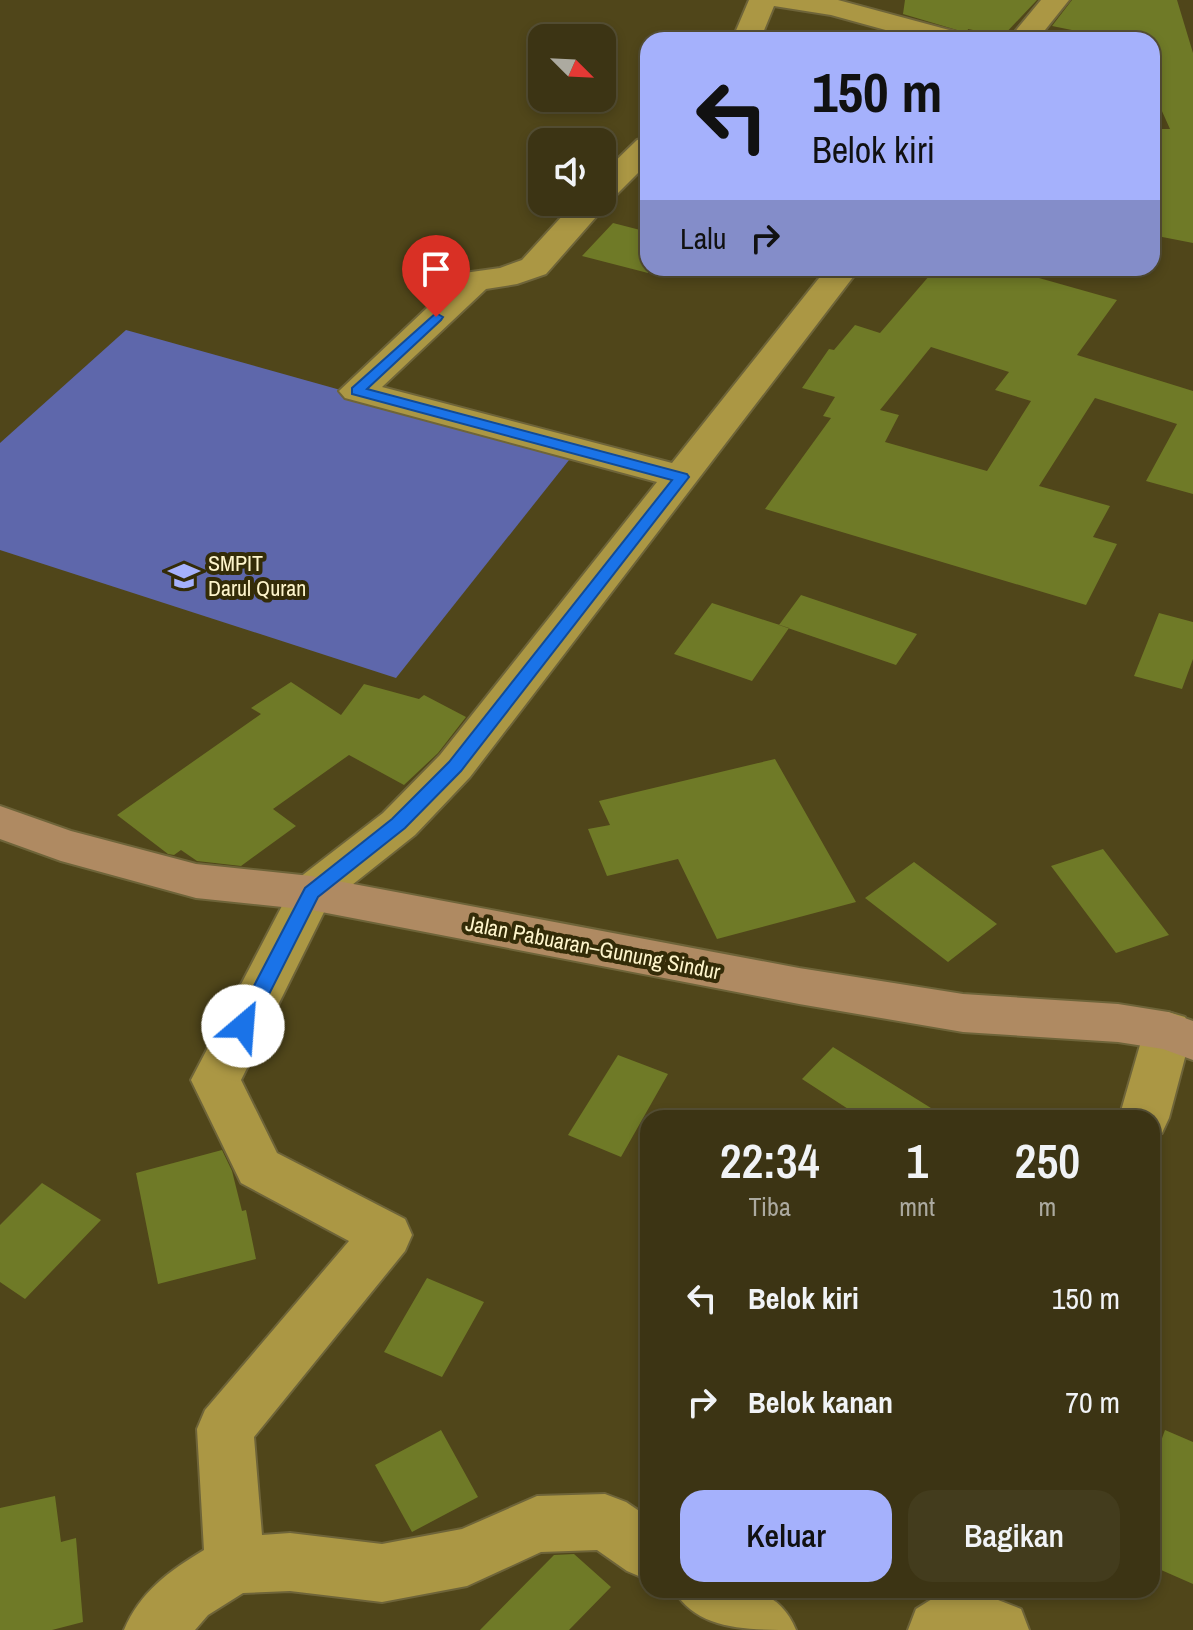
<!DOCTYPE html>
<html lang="id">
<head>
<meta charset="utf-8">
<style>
  body { margin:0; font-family:"Archivo Narrow",sans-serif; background:#433c1d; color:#f1f3f6; height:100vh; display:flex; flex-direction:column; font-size:30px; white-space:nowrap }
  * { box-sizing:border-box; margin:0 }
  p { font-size:26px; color:#acaaa0 }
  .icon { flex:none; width:44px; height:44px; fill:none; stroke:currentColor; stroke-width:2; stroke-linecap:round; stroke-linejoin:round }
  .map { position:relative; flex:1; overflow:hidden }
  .details { position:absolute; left:640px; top:1110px; width:520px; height:488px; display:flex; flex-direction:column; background:#3c3414; border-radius:24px; box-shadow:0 4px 12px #0003,0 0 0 2px #554f34 }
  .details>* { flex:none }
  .hud { position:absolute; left:640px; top:32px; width:520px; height:244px; border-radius:24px; box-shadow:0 4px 12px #0003,0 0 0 2px #554f34; background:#a5b1fc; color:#111; overflow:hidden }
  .needle { width:52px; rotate:114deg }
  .tools { position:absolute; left:528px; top:24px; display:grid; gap:16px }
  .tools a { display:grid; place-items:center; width:88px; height:88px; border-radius:16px; background:#3c3414; box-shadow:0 4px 12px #0003,0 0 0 2px #554f34; font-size:40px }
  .pin { position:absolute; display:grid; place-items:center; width:68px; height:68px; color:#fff; margin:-82px -34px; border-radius:50% 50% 50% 0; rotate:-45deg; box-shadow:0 0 8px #0007 }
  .pin .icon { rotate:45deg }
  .me { position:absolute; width:88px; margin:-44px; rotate:27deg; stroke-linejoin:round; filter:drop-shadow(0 0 6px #0008) }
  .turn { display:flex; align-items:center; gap:28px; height:168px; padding:0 40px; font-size:36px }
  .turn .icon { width:104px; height:104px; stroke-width:2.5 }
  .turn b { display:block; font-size:56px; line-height:68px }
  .then { display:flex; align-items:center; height:76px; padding:0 40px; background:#0003; gap:16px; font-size:30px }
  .eta { display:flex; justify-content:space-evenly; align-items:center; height:136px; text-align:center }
  .eta b { font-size:48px; font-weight:600; line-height:56px }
  .action { display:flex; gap:16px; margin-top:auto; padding:16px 40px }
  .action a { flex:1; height:92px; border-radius:24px; background:#a5b1fc; color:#111; font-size:32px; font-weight:600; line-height:92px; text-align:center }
  .action a+a { background:#433c1d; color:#f1f3f6 }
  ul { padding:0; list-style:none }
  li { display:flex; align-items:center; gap:24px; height:104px; padding:0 40px }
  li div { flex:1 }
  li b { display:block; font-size:30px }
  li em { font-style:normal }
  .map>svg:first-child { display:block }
</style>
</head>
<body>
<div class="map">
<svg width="1193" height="1630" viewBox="0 0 1193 1630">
  <rect width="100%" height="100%" fill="#50461a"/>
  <path fill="#5e67ab" d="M126,330L573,455L396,678L0,550V443Z"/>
  <path fill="#6f7a27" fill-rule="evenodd" d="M905,0H1037L1003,36L968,29L967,33L903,14Z
    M1072,0H1177L1193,53V243L1152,235V129H1170L1152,89V40H1121L1052,26Z
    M613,223L648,232V273L582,256Z
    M936,268H1004L1117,300L1077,355L1193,391V494L1146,481L1177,424L1095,398L1039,486L1110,506L1093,537L1117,544L1086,605L765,509L831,418L823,416L835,397L802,388L829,349L834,350L855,325L880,333ZM931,347L1009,372L995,390L1031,401L987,471L885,442L899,415L880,410Z
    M801,595L917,634L896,665L779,625Z
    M712,603L789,628L752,681L674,654Z
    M1159,613L1193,622V659L1182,689L1134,676Z
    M291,682L341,715L364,684L419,699L424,695L466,717L438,753L404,785L349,755L273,809L296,826L241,866L197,861L181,850L174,855L168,854L117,815L261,714L251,708Z
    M775,759L856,902L717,939L678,859L607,876L588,829L610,825L599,801Z
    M1103,849L1169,935L1116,953L1051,866Z
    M914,862L997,924L948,962L865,898Z
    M833,1047L947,1118H862L802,1079Z
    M618,1055L668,1074L621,1157L568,1135Z
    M222,1150L232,1171L242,1211L246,1210L256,1259L158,1284L136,1173Z
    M42,1183L101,1220L25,1299L0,1282V1225Z
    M427,1278L484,1302L442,1377L384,1352Z
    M441,1430L478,1497L412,1532L375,1465Z
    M1165,1430L1193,1442V1584L1152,1566V1466Z
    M55,1496L61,1542L76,1538L83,1622L52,1630H0V1508Z
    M574,1554L611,1587L569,1630H480L554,1555Z"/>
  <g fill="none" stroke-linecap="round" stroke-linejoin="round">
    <defs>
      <path id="street" d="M749,0H838L964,34L968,40H922L831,15L774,6L760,40H732Z
        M1041,0H1069L1037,40H1008Z
        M648,137V163L613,198L606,199L608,202L603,209L546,274L517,284L486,289L382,387L672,463L827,268H860L470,777L415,835L328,904L241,1080L277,1153L405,1219L412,1235L405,1251L254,1437L262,1535L290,1533L382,1544L462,1529L537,1496L605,1494L626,1502L648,1517V1580L627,1571L597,1550L541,1552L467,1586L382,1602L290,1591L243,1593L208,1615L195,1630H124C140,1592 169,1571 204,1550L197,1429L205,1410L349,1241L241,1183L191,1080L295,881L383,813L440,755L657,482L345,398L339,391L464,273L500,268L522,260L575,202H602V174L637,140Z
        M1168,1012L1185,1017L1192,1031L1169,1118L1162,1133L1152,1136V1118H1119L1144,1031L1151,1017Z
        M674,1590C724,1590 774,1576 796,1630C746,1630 697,1630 674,1590Z
        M934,1590H994L993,1598L1021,1609L1029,1630H908L916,1609L932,1599Z"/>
      <path id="secondary" d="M0,806L71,831L196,864L311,876L799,968L963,994L1118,1004L1168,1012L1193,1021V1060L1163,1049L1118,1042L963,1032L799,1004L311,910L196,898L61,861L0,839Z"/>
    </defs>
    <use href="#street" stroke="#6e6439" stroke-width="4"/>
    <use href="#secondary" stroke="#6e6439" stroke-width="4"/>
    <use href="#street" fill="#ab9744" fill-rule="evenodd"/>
    <use href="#secondary" fill="#af8a62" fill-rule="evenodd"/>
  </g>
  <path fill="#1a73e8" stroke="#114b97" stroke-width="2" d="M436,313L443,317L441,320L367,389L687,474L689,477L461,771L405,828L318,897L250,1032H236L233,1026L305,888L392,819L449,762L672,480L352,394V388Z"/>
  <defs>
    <symbol id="school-bare" viewBox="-9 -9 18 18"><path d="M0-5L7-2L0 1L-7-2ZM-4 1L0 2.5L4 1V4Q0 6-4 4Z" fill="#a5b1fc" stroke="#342c08" stroke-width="2.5" paint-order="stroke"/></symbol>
  </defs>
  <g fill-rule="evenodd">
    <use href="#school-bare" x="162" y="554" width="44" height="44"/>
  </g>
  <g text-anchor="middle" stroke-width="8" stroke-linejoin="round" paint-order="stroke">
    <g font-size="22" fill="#fef5cc" stroke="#342c08" text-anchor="start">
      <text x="208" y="571">SMPIT<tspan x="208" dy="25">Darul Quran</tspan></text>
    </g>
    <g font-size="22" fill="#fef5cc" stroke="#342c08">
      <text transform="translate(593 947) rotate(11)" y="8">Jalan Pabuaran–Gunung Sindur</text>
    </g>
  </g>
</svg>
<div class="tools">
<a><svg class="needle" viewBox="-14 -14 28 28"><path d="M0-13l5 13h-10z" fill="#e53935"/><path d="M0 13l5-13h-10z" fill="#acaaa0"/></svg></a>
<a><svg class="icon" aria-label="sound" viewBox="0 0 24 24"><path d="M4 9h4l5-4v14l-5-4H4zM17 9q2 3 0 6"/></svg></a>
</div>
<div class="pin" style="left:436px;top:317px;background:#d93025"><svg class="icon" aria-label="arrive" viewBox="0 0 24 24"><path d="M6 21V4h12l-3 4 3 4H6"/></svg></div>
<svg class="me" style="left:243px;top:1026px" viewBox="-20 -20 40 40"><circle r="19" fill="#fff"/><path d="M0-13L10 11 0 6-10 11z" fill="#1a73e8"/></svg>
<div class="hud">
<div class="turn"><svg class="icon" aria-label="left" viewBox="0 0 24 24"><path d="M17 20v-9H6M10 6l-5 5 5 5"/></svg><div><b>150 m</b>Belok kiri</div></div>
<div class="then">Lalu<svg class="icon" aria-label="right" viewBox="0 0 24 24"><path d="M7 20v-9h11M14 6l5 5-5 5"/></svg></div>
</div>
<section class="details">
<div class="eta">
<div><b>22:34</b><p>Tiba</p></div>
<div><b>1</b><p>mnt</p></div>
<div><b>250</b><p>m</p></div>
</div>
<ul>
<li><svg class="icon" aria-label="left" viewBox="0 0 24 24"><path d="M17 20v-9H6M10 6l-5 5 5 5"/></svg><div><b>Belok kiri</b></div><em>150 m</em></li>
<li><svg class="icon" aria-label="right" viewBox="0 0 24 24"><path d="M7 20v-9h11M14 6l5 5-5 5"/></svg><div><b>Belok kanan</b></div><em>70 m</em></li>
</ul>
<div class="action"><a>Keluar</a><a>Bagikan</a></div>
</section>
</div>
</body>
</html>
